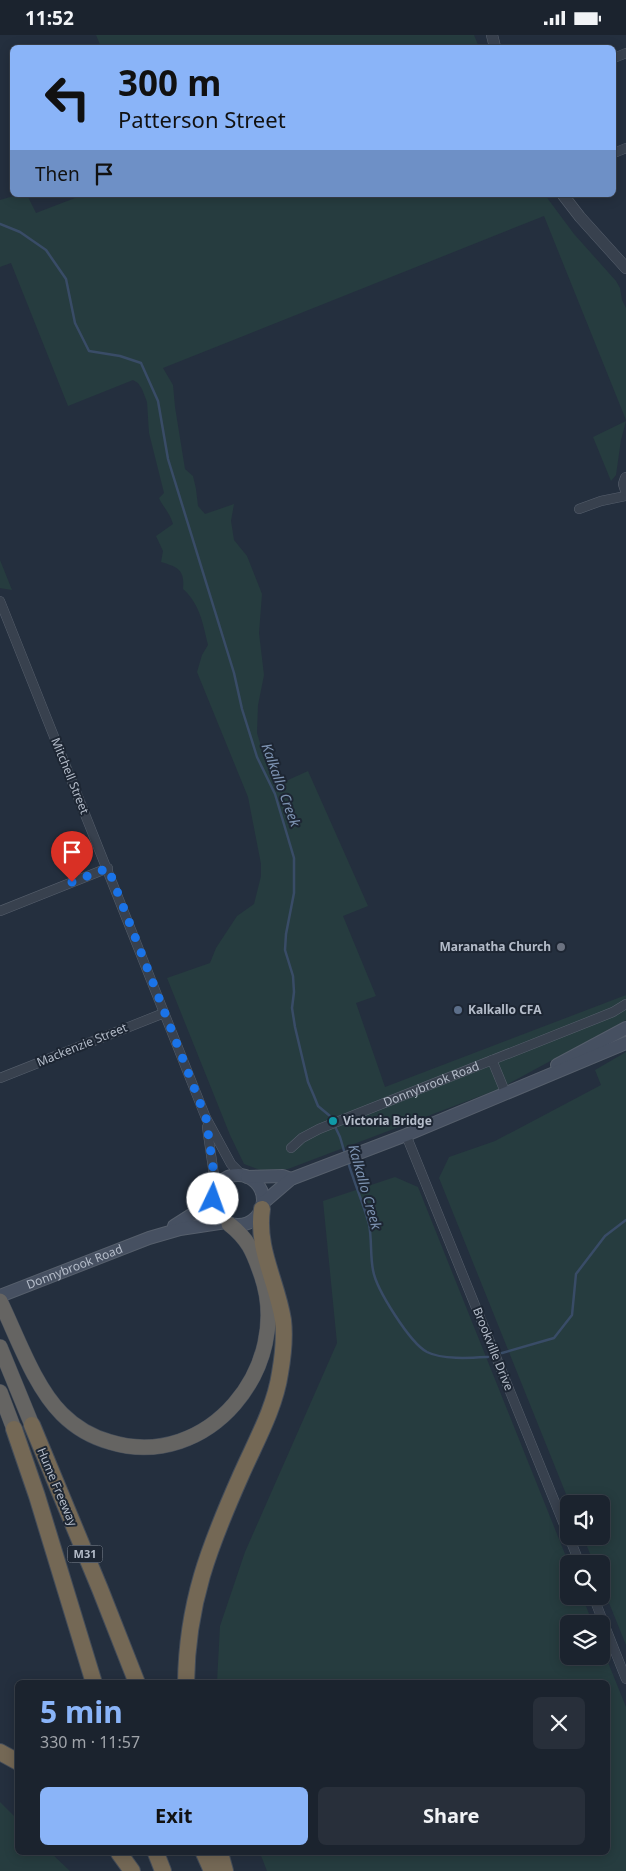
<!DOCTYPE html>
<html lang="en">
<head>
<meta charset="utf-8">
<style>
  body { margin:0; font-family:"Noto Sans",sans-serif; background:#282f3a; color:#f1f3f6; height:100vh; display:flex; flex-direction:column; font-size:19px; white-space:nowrap }
  * { box-sizing:border-box; margin:0 }
  p { font-size:16px; color:#a0a4aa }
  .icon { flex:none; width:28px; height:28px; fill:none; stroke:currentColor; stroke-width:2; stroke-linecap:round; stroke-linejoin:round }
  .map { position:relative; flex:1; overflow:hidden }
  .drawer { position:absolute; left:15px; top:1645px; width:595px; height:175px; display:flex; flex-direction:column; background:#1b232e; border-radius:8px; box-shadow:0 2px 12px #0003,0 0 0 1px #39404a }
  .drawer>* { flex:none }
  .top-card { position:absolute; left:10px; top:10px; width:606px; height:152px; border-radius:8px; box-shadow:0 2px 12px #0003,0 0 0 1px #39404a; background:#8ab4f8; color:#111; overflow:hidden }
  .fabs { position:absolute; left:560px; top:1460px; display:grid; gap:10px }
  .fabs a { display:grid; place-items:center; width:50px; height:50px; border-radius:8px; background:#1b232e; box-shadow:0 2px 12px #0003,0 0 0 1px #39404a; font-size:25px }
  .pin { position:absolute; display:grid; place-items:center; width:42px; height:42px; color:#fff; margin:-51px -21px; border-radius:50% 50% 50% 0; rotate:-45deg; box-shadow:0 0 5px #0007 }
  .pin .icon { rotate:45deg }
  .me { position:absolute; width:55px; margin:-28px; rotate:3deg; stroke-linejoin:round; filter:drop-shadow(0 0 4px #0008) }
  .turn { display:flex; align-items:center; gap:18px; height:105px; padding:0 25px; font-size:22px }
  .turn .icon { width:65px; height:65px; stroke-width:2.5 }
  .turn b { display:block; font-size:35px; line-height:42px }
  .then { display:flex; align-items:center; height:48px; padding:0 25px; background:#0003; gap:10px; font-size:19px }
  .round { display:grid; place-items:center; flex:none; width:52px; height:52px; border-radius:8px; background:#282f3a }
  .headline { display:flex; align-items:center; justify-content:space-between; height:85px; padding:0 25px }
  h1 { font-size:30px; font-weight:700; line-height:38px; color:#8ab4f8 }
  .action { display:flex; gap:10px; margin-top:auto; padding:10px 25px }
  .action a { flex:1; height:58px; border-radius:8px; background:#8ab4f8; color:#111; font-size:20px; font-weight:700; line-height:58px; text-align:center }
  .action a+a { background:#282f3a; color:#f1f3f6 }
  .status { display:flex; justify-content:space-between; align-items:center; height:35px; padding:0 25px; background:#1b232e; direction:ltr }
  .status svg { height:14px; fill:currentColor }
  .map>svg:first-child { display:block }
</style>
</head>
<body>
<div class="status"><b>11:52</b><svg viewBox="0 0 49 12"><path d="M0 12V9h3v3zM5 12V6h3v6zM10 12V3h3v9zM15 12V0h3v12zM26 1h20v11H26zM47 4h2v5h-2z"/></svg></div>
<div class="map">
<svg width="626" height="1836" viewBox="0 0 626 1836">
  <rect width="100%" height="100%" fill="#242f3e"/>
  <path fill="#263c3f" d="M96,0H474L479,12H101Z
    M17,160H27L36,178L83,160H545L574,199L616,246L620,253L622,265L626,273V385L544,181L163,333L173,350L175,372L185,434L193,441L196,454L198,471L205,479L234,469L231,486L234,505L247,521L262,559L259,598L264,640L258,670L257,698L266,728L277,750L308,736L368,871L343,881L376,961L356,968L385,1052L626,960V985L499,1054L288,1134L260,1135L244,1129L230,1100L167,943L210,928L216,913L237,881L254,869L261,841V829L248,762L197,637L202,620L208,610C203,589 200,569 183,554C185,535 178,532 161,527L163,516L156,501L173,489C170,478 163,472 159,463L164,458L149,398L147,367L142,354L138,348L133,345L68,371L11,228L0,232V165Z
    M626,386L621,405L616,440L611,446L593,402Z
    M0,525L12,555L0,553Z
    M626,1017V1610L601,1548V1529H594L583,1501H601V1469H570L439,1143L449,1122L495,1106L601,1050L595,1035Z
    M395,1142L418,1152L569,1529V1561H582L593,1589H569V1621H601V1610L626,1672V1836H267L260,1818H608V1648L217,1647L220,1591L245,1517L337,1308L323,1166Z
    M0,1767L17,1784L18,1818H51L70,1836H0Z"/>
  <g fill="none" stroke-linecap="round" stroke-linejoin="round">
    <path stroke="#394c67" stroke-width="2.5" d="M0,189L20,197L46,215L66,244L75,288L89,316L120,321L141,328L158,366L168,424L234,638L242,674L257,722L275,759L294,823V858L286,899L285,915L293,941L294,957L292,973L295,992L308,1047L314,1061L318,1071L330,1081L340,1102L345,1119
      M348,1127C354,1147 363,1168 369,1189C372,1204 370,1220 373,1235C376,1254 410,1308 427,1317C443,1325 471,1323 488,1322
      M502,1318L554,1303L572,1280L576,1239L605,1201L626,1185"/>
    <defs>
      <g id="minor">
        <path d="M614,23L626,18"/>
        <path d="M614,118L626,113"/>
        <path d="M579,474L601,466L626,461"/>
        <path d="M0,566L206,1083L231,1129L243,1141"/>
        <path d="M0,876L108,833"/>
        <path d="M492,1025L506,1059"/>
        <path d="M0,1043L164,978"/>
        <path d="M207,1092L216,1154"/>
        <path d="M406,1100L580,1529"/>
        <path id="s1" d="M291,1113L302,1103L319,1094L613,977L626,969"/>
        <path d="M593,1561L626,1644"/>
      </g>
      <path id="tertiary" d="M492,0L495,12
        M563,160L580,182L626,233
        M626,443L624,449L626,455"/>
      <g id="secondary">
        <path d="M557,1030L626,993"/>
        <circle cx="238" cy="1165" r="25"/>
        <path d="M247,1142L283,1141L291,1144"/>
        <path d="M263,1168L291,1144L406,1100L626,1008"/>
        <path d="M174,1191L196,1177L215,1157"/>
        <path id="s2" d="M0,1261L149,1203L180,1194L226,1187"/>
      </g>
      <path id="trunk" d="M0,1266C17,1301 34,1351 62,1379C75,1392 92,1402 110,1407C208,1437 294,1331 261,1239C253,1216 248,1204 229,1189
        M0,1312L32,1390
        M0,1357L14,1394"/>
      <path id="motorway" d="M32,1390L100,1554L137,1648
        M14,1394L37,1461L94,1648
        M186,1648C187,1568 209,1512 241,1440C255,1408 275,1373 280,1338C283,1321 285,1302 283,1285C277,1247 256,1213 262,1174
        M0,1717L18,1727
        M119,1818L132,1836
        M156,1818L163,1836
        M204,1818L212,1836
        M220,1818L225,1836"/>
    </defs>
    <use href="#minor" stroke="#565f6c" stroke-width="10"/>
    <use href="#tertiary" stroke="#565f6c" stroke-width="12"/>
    <use href="#secondary" stroke="#565f6c" stroke-width="14"/>
    <use href="#trunk" stroke="#434c59" stroke-width="16"/>
    <use href="#motorway" stroke="#434c59" stroke-width="18"/>
    <use href="#minor" stroke="#38414e" stroke-width="9"/>
    <use href="#tertiary" stroke="#38414e" stroke-width="11"/>
    <use href="#secondary" stroke="#465061" stroke-width="12"/>
    <use href="#trunk" stroke="#656462" stroke-width="15"/>
    <use href="#motorway" stroke="#746855" stroke-width="16"/>
  </g>
  <g fill="none" stroke-linecap="round" stroke-linejoin="round">
    <path stroke="#1a73e8" stroke-width="9" stroke-dasharray="0 16.2" d="M72,847L108,833L206,1083L216,1154L213,1164"/>
  </g>
  <circle fill="#6b7280" stroke="#1d2633" stroke-width="2" cx="561" cy="912" r="5"/>
  <circle fill="#5c6f8a" stroke="#1d2633" stroke-width="2" cx="458" cy="975" r="5"/>
  <circle fill="#0f9aa8" stroke="#1d2633" stroke-width="2" cx="333" cy="1086" r="5"/>
  <g text-anchor="middle" stroke-width="4" stroke-linejoin="round" paint-order="stroke">
    <rect fill="#1d2633" stroke="#878f9c" stroke-width="1" x="67.5" y="1510.5" width="35" height="17" rx="4"/>
    <g font-size="11" font-weight="bold" fill="#b4bcc9">
      <text x="85" y="1523">M31</text>
    </g>
    <g font-size="12" fill="#b4bcc9" stroke="#1d2633">
      <text transform="translate(70 741) rotate(68)" y="4">Mitchell Street</text>
      <text transform="translate(82 1010) rotate(-22)" y="4">Mackenzie Street</text>
      <text dy="4" stroke="none"><textPath href="#s1" startOffset="155">Donnybrook Road</textPath></text>
      <text dy="4" stroke="none"><textPath href="#s2" startOffset="80">Donnybrook Road</textPath></text>
      <text transform="translate(493 1314) rotate(68)" y="4">Brookville Drive</text>
      <text transform="translate(57 1452) rotate(67)" y="4">Hume Freeway</text>
    </g>
    <g font-size="12" font-weight="bold" fill="#b4bcc9" stroke="#1d2633" text-anchor="start">
      <text x="551" y="916" text-anchor="end">Maranatha Church</text>
      <text x="468" y="979">Kalkallo CFA</text>
      <text x="343" y="1090">Victoria Bridge</text>
    </g>
    <g font-size="14" font-style="italic" fill="#7c92b1" stroke="#1d2633">
      <text transform="translate(281 750) rotate(70)" y="5">Kalkallo Creek</text>
      <text transform="translate(365 1152) rotate(74)" y="5">Kalkallo Creek</text>
    </g>
  </g>
</svg>
<div class="fabs">
<a><svg class="icon" aria-label="sound" viewBox="0 0 24 24"><path d="M4 9h4l5-4v14l-5-4H4zM17 9q2 3 0 6"/></svg></a>
<a><svg class="icon" aria-label="search" viewBox="0 0 24 24"><circle cx="10" cy="10" r="6"/><path d="M15 15l6 6"/></svg></a>
<a><svg class="icon" aria-label="layers" viewBox="0 0 24 24"><path d="M12 4l9 5-9 5-9-5zM3 14l9 5 9-5"/></svg></a>
</div>
<div class="pin" style="left:72px;top:847px;background:#d93025"><svg class="icon" aria-label="arrive" viewBox="0 0 24 24"><path d="M6 21V4h12l-3 4 3 4H6"/></svg></div>
<svg class="me" style="left:213px;top:1164px" viewBox="-20 -20 40 40"><circle r="19" fill="#fff"/><path d="M0-13L10 11 0 6-10 11z" fill="#1a73e8"/></svg>
<div class="top-card">
<div class="turn"><svg class="icon" aria-label="left" viewBox="0 0 24 24"><path d="M17 20v-9H6M10 6l-5 5 5 5"/></svg><div><b>300 m</b>Patterson Street</div></div>
<div class="then">Then<svg class="icon" aria-label="arrive" viewBox="0 0 24 24"><path d="M6 21V4h12l-3 4 3 4H6"/></svg></div>
</div>
<section class="drawer">
<div class="headline"><div><h1>5 min</h1><p>330 m · 11:57</p></div><a class="round"><svg class="icon" aria-label="close" viewBox="0 0 24 24"><path d="M6 6l12 12M18 6L6 18"/></svg></a></div>
<div class="action"><a>Exit</a><a>Share</a></div>
</section>
</div>
</body>
</html>
